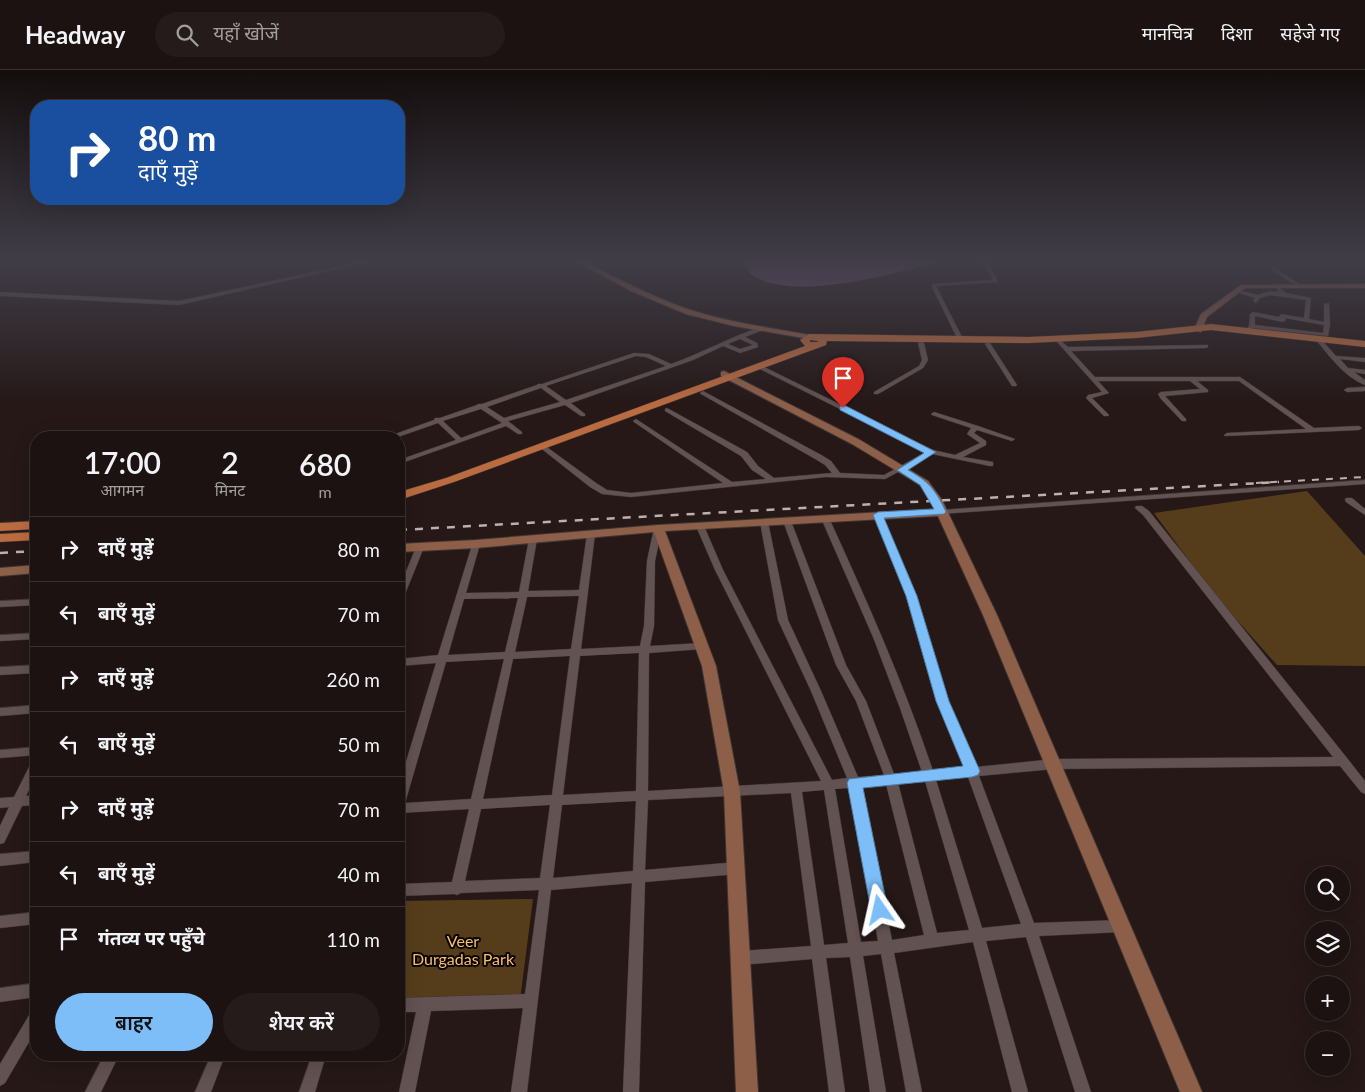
<!DOCTYPE html>
<html lang="hi">
<head>
<meta charset="utf-8">
<style>
  body { margin:0; font-family:Lato,"Noto Sans Devanagari",sans-serif; background:#251b1a; color:#f1f3f6; height:100vh; display:flex; flex-direction:column; font-size:19px; white-space:nowrap }
  * { box-sizing:border-box; margin:0 }
  p { font-size:16px; color:#a09e9f }
  .icon { flex:none; width:28px; height:28px; fill:none; stroke:currentColor; stroke-width:2; stroke-linecap:round; stroke-linejoin:round }
  .map { position:relative; flex:1; overflow:hidden }
  .sheet { position:absolute; left:30px; top:361px; width:375px; height:630px; display:flex; flex-direction:column; background:#1c1211; border-radius:20px; box-shadow:0 5px 20px #0002,0 0 0 1px #3a3231 }
  .sheet>* { flex:none }
  .top-card { position:absolute; left:30px; top:30px; width:375px; height:105px; border-radius:20px; box-shadow:0 5px 20px #0002,0 0 0 1px #3a3231; background:#1a4fa0; color:#fff; overflow:hidden }
  .tools { position:absolute; left:1305px; top:796px; display:grid; gap:10px }
  .tools a { display:grid; place-items:center; width:45px; height:45px; border-radius:50%; background:#1c1211; box-shadow:0 5px 20px #0002,0 0 0 1px #3a3231; font-size:25px }
  .pin { position:absolute; display:grid; place-items:center; width:42px; height:42px; color:#fff; margin:-51px -21px; border-radius:50% 50% 50% 0; rotate:-45deg; box-shadow:0 0 5px #0007 }
  .pin .icon { rotate:45deg }
  .me { position:absolute; width:55px; margin:-28px; rotate:349deg; stroke-linejoin:round; filter:drop-shadow(0 0 4px #0008) }
  .turn { display:flex; align-items:center; gap:18px; height:105px; padding:0 25px; font-size:22px }
  .turn .icon { width:65px; height:65px; stroke-width:2.5 }
  .turn b { display:block; font-size:35px; line-height:42px }
  .eta { display:flex; justify-content:space-evenly; align-items:center; height:85px; text-align:center }
  .eta b { font-size:30px; font-weight:600; line-height:35px }
  .button { display:flex; gap:10px; margin-top:auto; padding:10px 25px }
  .button a { flex:1; height:58px; border-radius:30px; background:#7dbef9; color:#111; font-size:20px; font-weight:600; line-height:58px; text-align:center }
  .button a+a { background:#251b1a; color:#f1f3f6 }
  ul { padding:0; list-style:none }
  li { display:flex; align-items:center; gap:15px; height:65px; padding:0 25px; border-top:1px solid #3a3231 }
  li div { flex:1 }
  li b { display:block; font-size:19px }
  li em { font-style:normal }
  header { display:flex; align-items:center; gap:30px; box-sizing:border-box; height:70px; padding:0 25px; background:#1c1211; border-bottom:1px solid #3a3231 }
  header strong { font-size:24px }
  nav { display:flex; gap:28px; margin-inline-start:auto; font-size:18px }
  .search { width:350px; height:45px; background:#251b1a; display:flex; align-items:center; gap:12px; box-sizing:border-box; padding:0 18px; border-radius:28px; color:#a09e9f; font-size:19px }
  .map>svg:first-child { display:block }
</style>
</head>
<body>
<header>
<strong>Headway</strong>
<div class="search"><svg class="icon" aria-label="search" viewBox="0 0 24 24"><circle cx="10" cy="10" r="6"/><path d="M15 15l6 6"/></svg>यहाँ खोजें</div>
<nav><a>मानचित्र</a><a>दिशा</a><a>सहेजे गए</a></nav>
</header>
<div class="map">
<svg width="1365" height="1022" viewBox="0 0 1365 1022">
  <rect width="100%" height="100%" fill="#251817"/>
  <path fill="#553d1b" d="M1307,421L1365,486V596L1277,595L1213,523L1154,443Z
    M533,829L520,930L399,932V831Z"/>
  <path fill="#825181" d="M744,192H941C893,203 793,233 752,205C749,202 746,196 744,192Z"/>
  <g fill="none" stroke-linecap="round" stroke-linejoin="round">
    <defs>
      <path id="street" d="M360,192H369L179,235L0,226V222L179,231Z
        M981,192H986L991,198L998,212L936,216L964,271L959,272L931,215L933,214L993,210L987,199Z
        M1273,198H1275L1301,215L1297,216L1271,200V199Z
        M1277,216L1286,223L1311,228L1309,249L1324,252V234L1329,233L1330,254L1328,266L1253,258L1249,262H1245L1244,261L1249,256L1250,244L1253,242L1279,247L1281,244L1304,248L1306,230L1270,225L1260,228L1256,233L1253,231L1255,228L1239,223L1242,221L1258,225L1270,221L1279,222L1275,217ZM1255,246L1283,252L1286,250L1285,248L1324,255L1323,263L1255,255Z
        M761,257L763,258V260L745,267L757,273L758,277L740,283L723,276L693,290L571,333L585,344V346H581L565,335L508,351L522,362V364H518L506,356L399,394V390L456,370L438,353L395,368H384L434,350L435,348H440L477,335L478,334H482L537,315L538,314H542L634,283L649,284L671,294C702,283 730,267 761,257ZM740,269L753,275L740,279L728,274ZM636,286L646,287L666,296L566,330L546,316ZM541,318L560,332L504,348L487,337ZM481,339L502,353L461,368L443,351Z
        M1315,267H1319L1336,286L1365,288V292L1340,289L1348,298L1365,300V304L1354,302L1365,310V315C1343,306 1330,286 1315,269Z
        M1060,270L1068,277L1208,275V277L1206,278L1071,281L1095,307H1240L1314,358L1359,356L1362,358L1359,360L1225,366L1224,365L1227,363L1306,359L1239,311H1197L1208,320V322L1165,326L1186,349V351H1182L1161,329L1158,324L1161,322L1200,319L1190,311H1098L1109,323L1092,328L1109,345L1108,346H1104L1086,328L1088,325L1102,322L1058,273L1057,272Z
        M921,271L924,273L928,290L923,298L878,324H874V322L919,296L922,290L918,273Z
        M986,273H990L1017,315L1016,316H1012L985,274Z
        M756,295H760L933,380L955,385L980,373L967,364L971,358L932,345L931,344L934,342L978,356L1015,369L1012,371L977,360L974,363L986,371V375L963,387L993,392V396H990L932,384L885,409L826,407L631,427L602,424L590,417L538,376L542,374L544,375L596,413L607,420L631,423L723,413L634,352L633,351L636,349L732,412L766,409L752,400L741,386L665,341V339L667,338L747,382L758,396L774,408L832,403L825,395L817,390L701,324L700,323L703,321L823,386L831,391L840,403L884,405L926,382L756,297Z
        M1365,317V321L1347,322L1344,320L1347,318Z
        M1365,410V414L941,444L937,442L941,440Z
        M1346,428H1352L1365,439V445L1346,432L1345,430Z
        M1136,436H1142L1149,441L1347,688L1365,711V724L1361,722L1340,696L1054,699L979,706L1034,853L1121,850L1126,851L1128,856L1126,861L1121,862L1039,866L1091,1022H1075L1026,867L986,871L1028,1022H1012L973,872L894,883L922,1022H906L881,884L863,886L886,1022H870L850,887L826,888L845,1022H829L812,889L741,895L736,893L734,888L736,883L741,881L811,876L791,723L648,730L645,800L737,792L741,794L743,798L741,802L737,804L645,812L639,1022H623L632,813L551,820L527,1022H511L523,938L431,941L415,1022H399L416,942H399V928L525,924L539,820L461,823L457,825L454,824L399,826V814L452,812L469,739L399,743V715L436,593L399,596V589L438,585L473,472L476,471L480,474L466,523L519,522L529,469L533,467L537,469L528,521L579,520L587,464L588,462H594L595,464L581,579L640,576L644,556L647,491L654,458L655,456H661L662,458L655,491L654,556L650,576L702,573L705,574L707,576L705,578L702,579L649,583L648,721L821,711L715,500L696,456L700,454L704,456L723,500L832,710L847,708L811,621L778,550L760,452L761,450H764L768,452L788,550L821,621L858,707L884,705L856,631L836,595L783,451L784,449H787L791,451L846,595L866,631L894,704L922,702L900,638L873,567L821,448L822,446H825L829,448C867,531 904,614 933,701L965,698L938,631L908,526L874,445L878,443L882,445L916,526L948,631L976,697L1054,689L1333,687L1143,445L1135,438ZM579,526L571,579L515,582L527,527ZM518,528L505,582L448,585L464,529ZM639,583L636,721L563,725L580,586ZM570,586L552,725L483,729L513,589ZM504,589L471,729L405,733L446,592ZM968,707L1021,854L982,858L936,710ZM925,711L969,860L937,863L898,713ZM886,714L924,865L892,870L861,717ZM850,718L878,871L861,872L835,719ZM824,720L848,873L824,875L802,722ZM636,731L633,801L553,808L562,735ZM550,735L540,808L465,811L481,739Z
        M420,474L424,477L403,529L402,531L399,532V519L416,477Z
        M36,529V535L0,537V531Z
        M36,563V569L0,571V565Z
        M36,595V603L0,605V597Z
        M36,635V643L0,646V638Z
        M36,677V685L0,688V680Z
        M36,690V705L26,726L36,725V735L22,736L4,773L0,774V756L9,737L0,738V728L14,727L32,691Z
        M36,781V792L0,796V784Z
        M36,842V854L0,858V846Z
        M36,913V927L0,932V918Z
        M36,940V960L5,1013L0,1016V994L31,942Z
        M104,985H119L101,1022H85Z
        M211,985H225L211,1022H195Z
        M312,985H326L315,1022H299Z"/>
      <path id="secondary" d="M577,192H585C624,212 662,232 704,244C738,254 774,258 809,265L813,267L809,269L734,256L686,244L631,221Z
        M1365,214V218H1245L1207,247L1201,262L1194,260L1201,244L1241,215Z
        M724,301L860,370L928,411L942,430L997,545L1202,1022H1180L983,545L938,446L665,461L716,596L740,722L758,1022H736L724,722L702,596L654,462L476,478L399,482V474L476,470L658,455L935,439L920,415L852,374L721,306V302Z
        M36,495V503L0,506V498Z"/>
      <path id="primary" d="M1211,254L1365,271V277L1211,260L1136,268L1028,273L827,271L826,275L454,412L399,430V422L446,408L805,276L800,270L809,264L1028,267L1136,262ZM810,270L818,271V272H810Z
        M36,451V459L0,461V453Z
        M36,462V470L0,472V464Z"/>
    </defs>
    <use href="#street" stroke="#3f3534" stroke-width="1"/>
    <use href="#secondary" stroke="#3f3534" stroke-width="2"/>
    <use href="#primary" stroke="#3f3534" stroke-width="1"/>
    <use href="#street" fill="#625251" fill-rule="evenodd"/>
    <use href="#secondary" fill="#8e5f48" fill-rule="evenodd"/>
    <use href="#primary" fill="#ba6b40" fill-rule="evenodd"/>
    <path stroke="#bcb1b0" stroke-width="2" stroke-dasharray="7 7" stroke-linecap="butt" d="M1256,413L1365,407"/>
    <path stroke="#bcb1b0" stroke-width="2.5" stroke-dasharray="8 8" stroke-linecap="butt" d="M399,460L1279,412
      M0,483L36,481"/>
  </g>
  <linearGradient id="sky" x2="0" y2="1"><stop stop-color="#140d0d"/><stop offset="0.57" stop-color="#403d47"/><stop offset="1" stop-color="#403d47" stop-opacity="0"/></linearGradient>
  <rect width="1365" height="335" fill="url(#sky)"/>
  <path fill="#7dbef9" stroke="#517ca2" d="M840,336H846L936,382L908,400C928,411 936,420 946,442L944,444L884,448L917,526L949,631L980,701L978,705L972,707L863,718L888,840L886,846L880,848L874,846L871,840L847,713L849,709L963,696L936,631L906,526L873,445L878,442L934,439L920,415L897,400L924,383L840,340Z"/>
  <g text-anchor="middle" stroke-width="4" stroke-linejoin="round" paint-order="stroke">
    <g font-size="16" fill="#fabe68" stroke="#0a0505">
      <text x="463" y="877">Veer<tspan x="463" dy="18">Durgadas Park</tspan></text>
    </g>
  </g>
</svg>
<div class="tools">
<a><svg class="icon" aria-label="search" viewBox="0 0 24 24"><circle cx="10" cy="10" r="6"/><path d="M15 15l6 6"/></svg></a>
<a><svg class="icon" aria-label="layers" viewBox="0 0 24 24"><path d="M12 4l9 5-9 5-9-5zM3 14l9 5 9-5"/></svg></a>
<a>+</a>
<a>−</a>
</div>
<div class="pin" style="left:843px;top:338px;background:#d93025"><svg class="icon" aria-label="arrive" viewBox="0 0 24 24"><path d="M6 21V4h12l-3 4 3 4H6"/></svg></div>
<svg class="me" style="left:880px;top:840px" viewBox="-20 -20 40 40"><path d="M0-17L14 15 0 8-14 15z" fill="#7dbef9" stroke="#fff" stroke-width="4"/></svg>
<div class="top-card">
<div class="turn"><svg class="icon" aria-label="right" viewBox="0 0 24 24"><path d="M7 20v-9h11M14 6l5 5-5 5"/></svg><div><b>80 m</b>दाएँ मुड़ें</div></div>
</div>
<section class="sheet">
<div class="eta">
<div><b>17:00</b><p>आगमन</p></div>
<div><b>2</b><p>मिनट</p></div>
<div><b>680</b><p>m</p></div>
</div>
<ul>
<li><svg class="icon" aria-label="right" viewBox="0 0 24 24"><path d="M7 20v-9h11M14 6l5 5-5 5"/></svg><div><b>दाएँ मुड़ें</b></div><em>80 m</em></li>
<li><svg class="icon" aria-label="left" viewBox="0 0 24 24"><path d="M17 20v-9H6M10 6l-5 5 5 5"/></svg><div><b>बाएँ मुड़ें</b></div><em>70 m</em></li>
<li><svg class="icon" aria-label="right" viewBox="0 0 24 24"><path d="M7 20v-9h11M14 6l5 5-5 5"/></svg><div><b>दाएँ मुड़ें</b></div><em>260 m</em></li>
<li><svg class="icon" aria-label="left" viewBox="0 0 24 24"><path d="M17 20v-9H6M10 6l-5 5 5 5"/></svg><div><b>बाएँ मुड़ें</b></div><em>50 m</em></li>
<li><svg class="icon" aria-label="right" viewBox="0 0 24 24"><path d="M7 20v-9h11M14 6l5 5-5 5"/></svg><div><b>दाएँ मुड़ें</b></div><em>70 m</em></li>
<li><svg class="icon" aria-label="left" viewBox="0 0 24 24"><path d="M17 20v-9H6M10 6l-5 5 5 5"/></svg><div><b>बाएँ मुड़ें</b></div><em>40 m</em></li>
<li><svg class="icon" aria-label="arrive" viewBox="0 0 24 24"><path d="M6 21V4h12l-3 4 3 4H6"/></svg><div><b>गंतव्य पर पहुँचे</b></div><em>110 m</em></li>
</ul>
<div class="button"><a>बाहर</a><a>शेयर करें</a></div>
</section>
</div>
</body>
</html>
